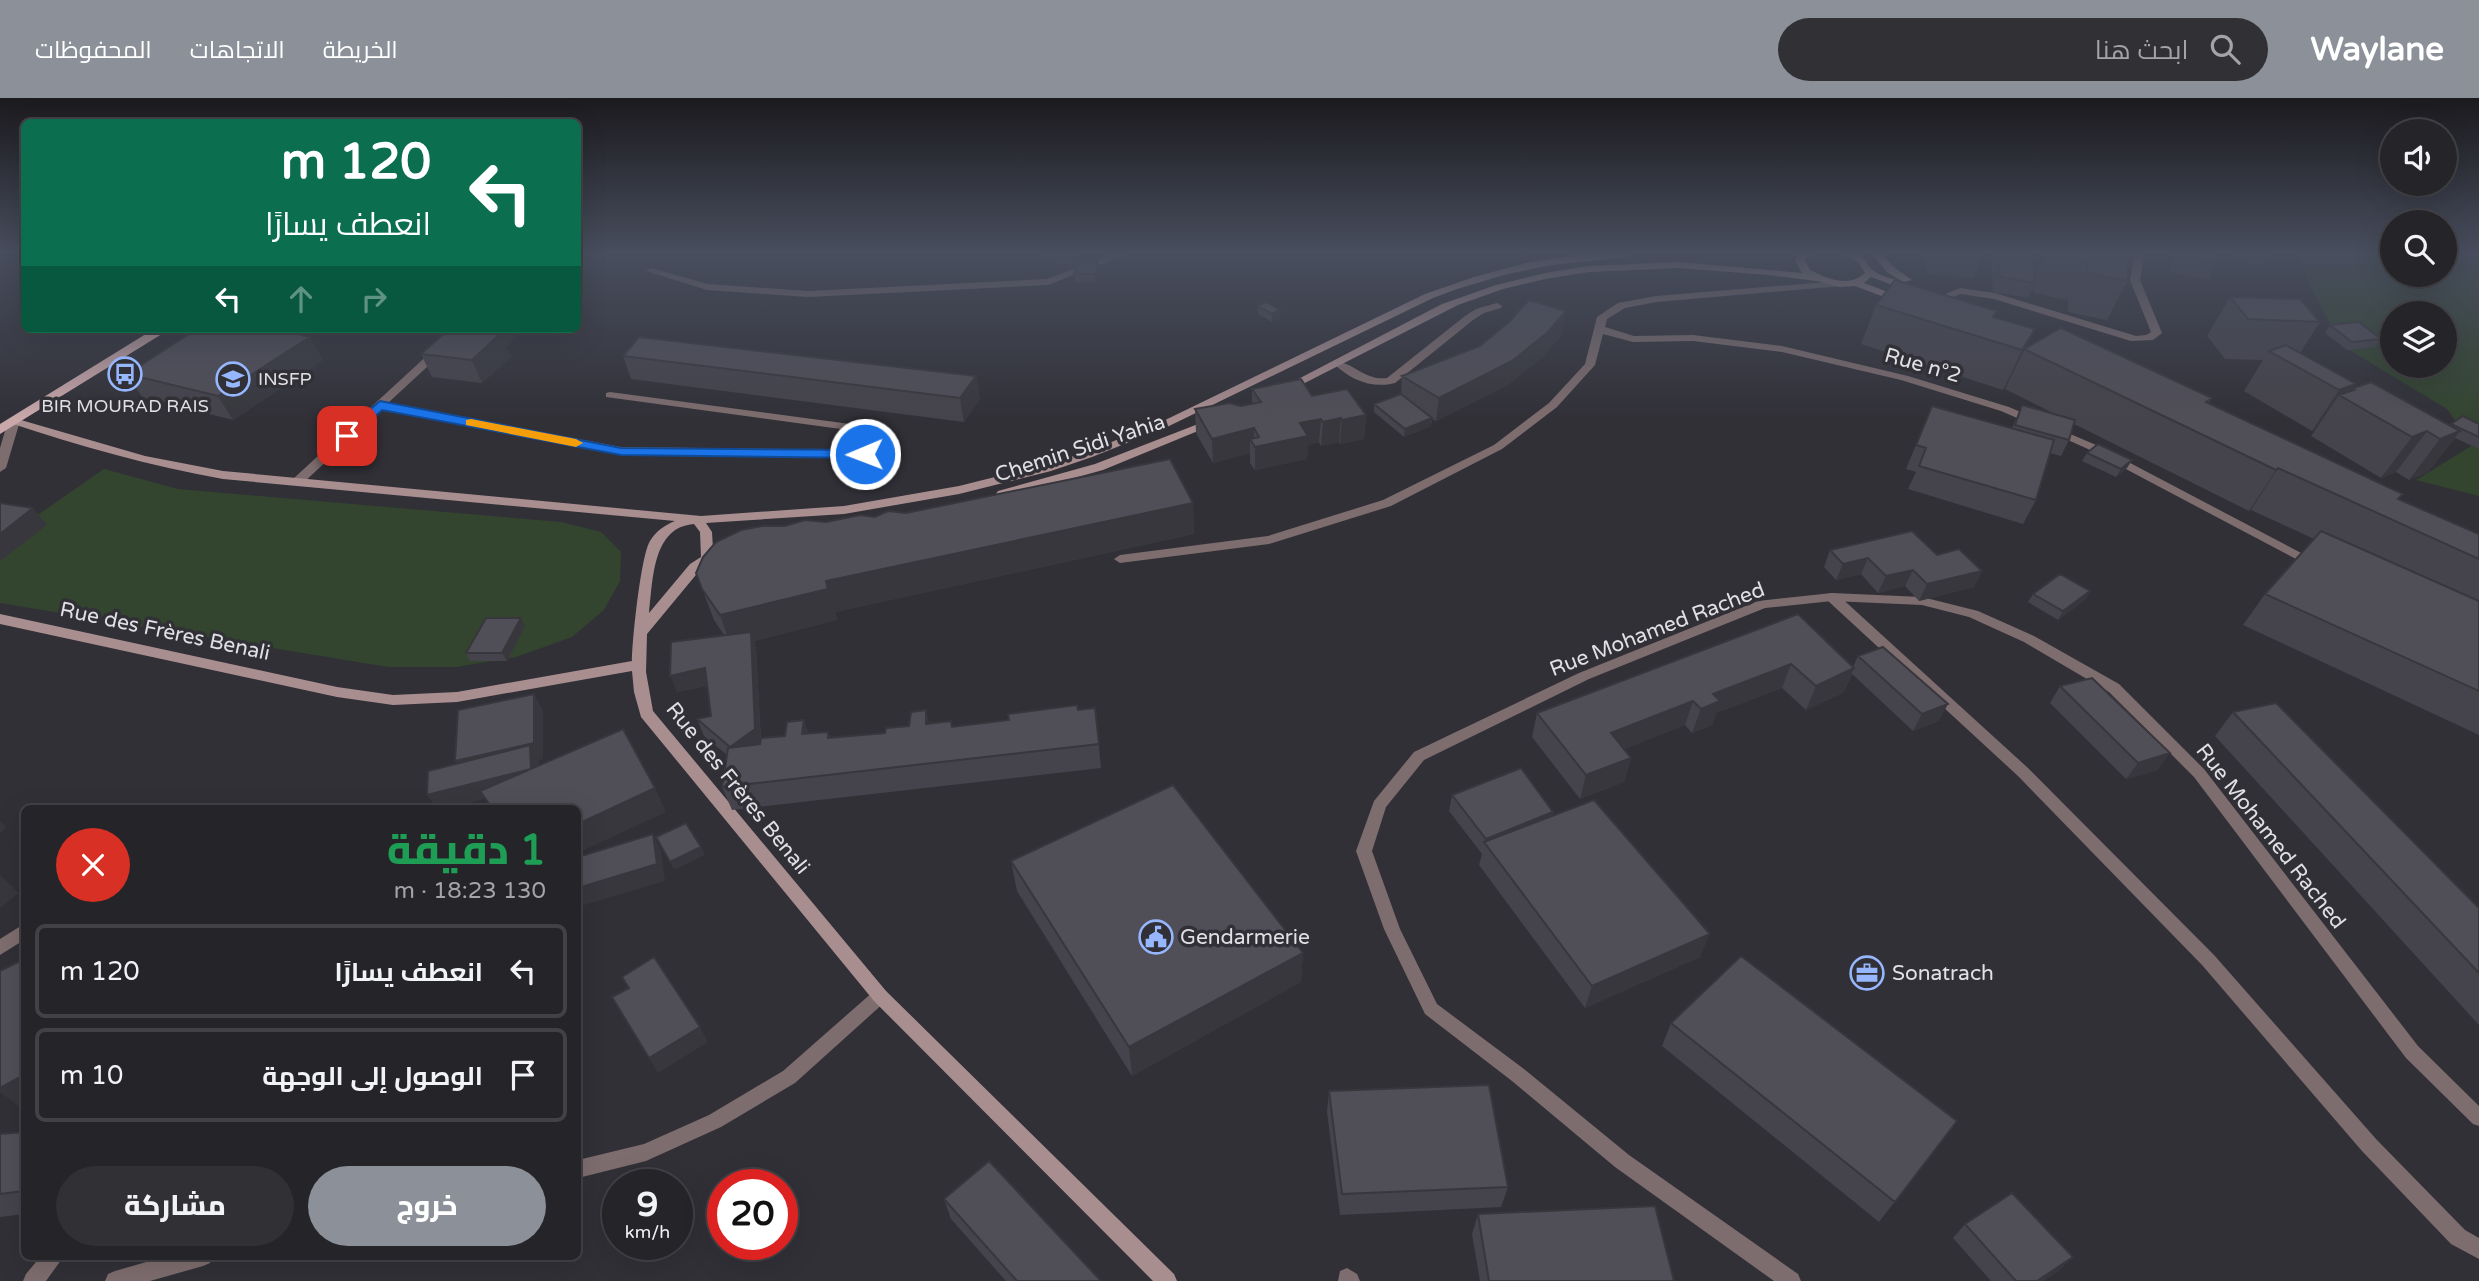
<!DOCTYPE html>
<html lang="ar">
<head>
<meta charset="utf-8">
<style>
  body { margin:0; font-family:"Varela Round",Cairo,sans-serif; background:#313035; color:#f1f3f6; direction:rtl; height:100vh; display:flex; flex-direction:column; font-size:26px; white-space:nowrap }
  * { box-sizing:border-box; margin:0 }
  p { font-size:23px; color:#a3a4a8 }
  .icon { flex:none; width:38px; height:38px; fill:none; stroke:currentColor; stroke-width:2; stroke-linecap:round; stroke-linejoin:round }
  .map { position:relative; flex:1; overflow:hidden; direction:ltr }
  .sheet { position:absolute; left:21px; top:707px; width:560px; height:455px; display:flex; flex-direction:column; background:#252429; border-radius:10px; box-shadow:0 7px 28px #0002,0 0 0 2px #424146; direction:rtl }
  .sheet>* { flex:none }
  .guide { position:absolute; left:21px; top:21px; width:560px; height:214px; border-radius:10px; box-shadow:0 7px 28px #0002,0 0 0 2px #424146; direction:rtl; background:#0b6e4f; color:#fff; overflow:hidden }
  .tools { position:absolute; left:2380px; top:21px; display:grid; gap:14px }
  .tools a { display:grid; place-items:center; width:77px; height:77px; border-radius:50%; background:#252429; box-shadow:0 7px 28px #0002,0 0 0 2px #424146; font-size:35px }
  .speed { position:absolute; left:602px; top:1071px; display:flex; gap:14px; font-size:35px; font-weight:700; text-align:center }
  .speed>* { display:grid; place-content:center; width:91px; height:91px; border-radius:50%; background:#252429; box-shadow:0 7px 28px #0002,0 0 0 2px #424146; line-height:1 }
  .speed small { font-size:18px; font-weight:400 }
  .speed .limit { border:10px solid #d22; background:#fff; color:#111 }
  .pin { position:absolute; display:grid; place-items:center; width:60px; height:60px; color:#fff; margin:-30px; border-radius:14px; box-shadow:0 4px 10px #0006 }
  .me { position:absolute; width:77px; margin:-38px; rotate:269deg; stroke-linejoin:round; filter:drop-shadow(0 0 5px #0008) }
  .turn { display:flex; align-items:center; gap:24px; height:147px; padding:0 35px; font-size:32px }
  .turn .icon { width:91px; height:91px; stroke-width:2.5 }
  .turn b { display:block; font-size:49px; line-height:60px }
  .lanes { display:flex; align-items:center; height:66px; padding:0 35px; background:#0003; justify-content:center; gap:35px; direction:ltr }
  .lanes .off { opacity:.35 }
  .round { display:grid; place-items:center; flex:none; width:74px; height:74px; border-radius:37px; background:#313035 }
  .head { display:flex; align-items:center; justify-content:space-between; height:119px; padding:0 35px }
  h1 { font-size:42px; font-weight:800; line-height:52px; color:#1e9e55 }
  .cta { display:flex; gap:14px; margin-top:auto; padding:14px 35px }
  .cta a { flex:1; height:80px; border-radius:42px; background:#8c9099; color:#fff; font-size:28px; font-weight:800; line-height:80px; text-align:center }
  .cta a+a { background:#313035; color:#f1f3f6 }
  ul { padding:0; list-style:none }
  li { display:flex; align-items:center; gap:21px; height:94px; margin:0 14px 10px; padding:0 21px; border:4px solid #424146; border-radius:10px }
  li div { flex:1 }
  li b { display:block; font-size:26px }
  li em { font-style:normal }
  header { display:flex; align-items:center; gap:42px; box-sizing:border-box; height:98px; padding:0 35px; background:#8c9099; color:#fff }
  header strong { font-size:33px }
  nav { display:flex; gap:38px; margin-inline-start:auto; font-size:24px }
  .search { width:490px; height:63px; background:#313035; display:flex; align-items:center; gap:18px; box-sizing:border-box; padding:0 24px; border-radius:38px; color:#a3a4a8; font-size:26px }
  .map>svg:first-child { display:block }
</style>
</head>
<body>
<header>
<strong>Waylane</strong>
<div class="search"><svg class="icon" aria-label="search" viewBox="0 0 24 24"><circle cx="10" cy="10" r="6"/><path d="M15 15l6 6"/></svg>ابحث هنا</div>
<nav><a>الخريطة</a><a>الاتجاهات</a><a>المحفوظات</a></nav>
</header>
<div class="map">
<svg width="2479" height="1183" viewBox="0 0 2479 1183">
  <rect width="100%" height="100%" fill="#313037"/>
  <path fill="#33452f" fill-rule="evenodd" d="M2299,156H2392V177H2445V156H2479V398L2416,382L2473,347L2447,311L2341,247L2310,188ZM2392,215H2445V268H2392Z
    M104,371L178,391L561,424L601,434L621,454L620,483L604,512L572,539L516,559L456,569H388L0,505V443Z"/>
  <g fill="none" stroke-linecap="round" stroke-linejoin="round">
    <path fill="#7e6d6e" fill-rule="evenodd" d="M1113,156H1127L1048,187L808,199L707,192L646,173L651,170L708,186L808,193L1047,181Z
      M1497,205L1502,208L1501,210L1484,215L1473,222L1395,285C1372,291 1351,282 1334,266L1335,264C1353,263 1364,283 1387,280L1465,218L1476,211Z
      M437,251L441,252V256L388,305L621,349L862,352L871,344L868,339L848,332L606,299V295L610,294L850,326L876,335L883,345L869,358L865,360L621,357L382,311L301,387H293L291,384L293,381L433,252Z
      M14,320L20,323L6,370L0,374V350L8,323Z
      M1832,495L1837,496L2028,670L2214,857L2376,1041L2465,1132L2479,1140V1161L2451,1146L2362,1053L2202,867L2018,678L1827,502L1825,499L1827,496Z
      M1347,1170L1357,1176L1360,1183H1338L1340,1173Z"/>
    <path fill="#7e6d6e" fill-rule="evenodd" d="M2134,156H2144L2140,182L2162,235L2153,242L2131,243L1994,201L1961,196L1938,204L1933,201L1960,190L1995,195L2136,238L2146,237L2151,234L2130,182Z
      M1838,183L1842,184V188L1656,204L1625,210L1607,221L1605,229L1634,238L1693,237L1782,248L1908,278L2009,309L2039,322V326H2031L2001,313L1901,282L1782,254L1693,243L1633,244L1603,236L1595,267L1557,309L1502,351L1391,408L1269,446L1120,465L1114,461L1120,457L1268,438L1383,402L1494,347L1549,305L1585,266L1597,219L1618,205L1656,198Z
      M2054,329L2096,347L2322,466L2316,470L2311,469L2088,351L2050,334V330Z
      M1832,495L1922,499L1978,513L2034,538L2119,586L2204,671L2418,948L2479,1008V1028L2473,1026L2406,960L2194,679L2109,594L2024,544L1969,519L1922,507L1832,503L1765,510L1589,581L1424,662L1386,709L1372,753L1400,831L1437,906L1524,971L1629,1057L1798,1176L1801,1183H1774L1615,1069L1512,983L1425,916L1384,831L1356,753L1374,703L1414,654L1579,575L1758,503Z
      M24,826V842L0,857V841Z
      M880,891L886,893L888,898L886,903L795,985L721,1029L646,1063L578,1080V1062L644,1046L709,1017L783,973L874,893Z
      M41,1158H64L46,1183H23L26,1176Z
      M167,1158H213L210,1165L203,1168L150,1183H105L108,1176L115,1173Z"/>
    <path fill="#a98e90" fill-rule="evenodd" d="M1632,156L1627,159L1551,167L1504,177L1457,191L1433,200L1167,329L1092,359L1051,373L959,396L844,416L706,425L712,434L713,451H720L722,454L700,472L647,536L646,574L653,613L886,893L1174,1176L1177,1183H1153L874,903L641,619L634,594L632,573L457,604L393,607L337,599L0,526V516L337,589L393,597L457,594L632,563C632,543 641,457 650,443C656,433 665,427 675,423L223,381C150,368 80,348 10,325L8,323L14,320L145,358L223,373L701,418L844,408L959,388L1043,367L1084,355L1159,325L1425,196L1474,179L1526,165L1576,157ZM694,426L700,434L701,459L690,466L649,515C653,483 652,429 694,426Z
      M1800,156H1810L1805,162L1810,172C1828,181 1848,190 1865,175L1859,165L1845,156C1872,156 1860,162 1874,173C1881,179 1895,181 1903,184L1887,174L1872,156H1882L1895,170L1912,182L1904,184L1915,190L1906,192L1871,179L1864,185L1904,200V204L1900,205L1855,188L1839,189L1817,183L1769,177L1678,170L1589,174L1545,181L1503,191L1458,207L1291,292H1283L1281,290L1442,206L1496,187L1545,175L1589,168L1678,164L1802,175L1795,162Z
      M1211,321L1217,324L1215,326L1103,372L1002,400L996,396L998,393L1095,366Z"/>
    <path fill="#caa8aa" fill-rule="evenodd" d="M154,231H170L0,336V326Z"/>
  </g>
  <path fill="#45434b" d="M1042,156H1084L1079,164H1098L1099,172L1095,184H1075L1074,176L1077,167L1042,164Z
    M1922,156H1984L1974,180L1928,176Z
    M1993,156H2032L2034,179L2045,156H2128L2127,183L2107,222L2068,214V202L2033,195L2034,188L2028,200L1993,194L1991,160Z
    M2169,156H2216L2217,166L2208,182L2170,175Z
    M2225,156H2267V160L2262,168L2233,162V158Z
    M2230,199L2320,224L2300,255L2352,290L2450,328L2451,326H2479V351L2455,340L2428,374L2409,382L2396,374L2381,380L2311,338L2316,331L2312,333L2244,293L2263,262L2225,261L2207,238Z
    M1876,207L1997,213L1994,219L2035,231L2026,250L2212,300L2209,305L2399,402L2479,436V637L2243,527L2265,496L2314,441L2251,412L2249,413L2074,326L2069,342L2061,358L2050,355L2036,402L2023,426L1908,391L1916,374L1906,371L1932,308L2012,330L2022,307L2055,316L2005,291L2010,281L2003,292L1861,246Z
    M1258,208L1280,212V220L1272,224L1258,216Z
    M2330,227L2381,241L2376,249L2347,252L2325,235Z
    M296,231H322L319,233Z
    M1562,236L1544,258L1508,287L1436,323L1432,321L1431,328L1404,339L1374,314V306L1401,296L1402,278Z
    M506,249L511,259L482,285L432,279L421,256Z
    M623,258L976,278L980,301L964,324L631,281Z
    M323,262L233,322L142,299L127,276Z
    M1252,291L1312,298L1366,317L1364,341L1340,346L1339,344L1321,348L1319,344L1308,347L1307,361L1255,372L1250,365V355L1213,365L1196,335L1195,311L1241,308L1252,306Z
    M2087,355L2127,370L2116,379L2082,363Z
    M1193,405L1194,436L835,514L837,522L754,543L756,551L761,643L828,634L830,639L885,635L930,625L951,623L953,629L1095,610L1101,670L732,712L722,689L727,657L704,638L697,621L711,618L707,588L677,594L724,537L714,522L696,475L785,428L906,415Z
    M1830,452L1982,473L1974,489L1919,503L1905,488L1878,495L1861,476L1836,482L1824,469Z
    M2090,493L2085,502L2058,522L2028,504L2033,496Z
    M1798,516L1853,569L1858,558L1939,623L1913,633L1852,576L1843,595L1806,612L1782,590L1716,615L1712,627L1692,635L1685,627L1624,651L1631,660L1624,684L1580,701L1532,639L1537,615Z
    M525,528L507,563H470L466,555Z
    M2060,588L2158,672L2126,681L2050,605Z
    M2233,614L2479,810V927L2215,638Z
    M1452,697L1553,714L1552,718L1700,859L1585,910L1479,767L1482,756L1449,713Z
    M1011,763L1303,855L1301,884L1132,978L1017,793Z
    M1671,925L1957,1023L1879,1124L1662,948Z
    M1329,993L1508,1089L1501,1109L1340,1117L1327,1014Z
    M24,1034V1116L0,1119V1036Z
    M944,1101L1101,1183H1006L951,1121Z
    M1478,1116L1674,1183H1480L1472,1136Z
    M1965,1126L2073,1159L2058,1173L2043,1183H1991L1953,1140Z"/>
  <path fill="#38373d" d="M578,156H606L578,183Z
    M1076,156H1084L1077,167Z
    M1098,164L1099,172L1095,184V176Z
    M1280,212V220L1272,224V216Z
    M1566,213L1562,236L1544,258L1508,287L1436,323L1439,300Z
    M491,231H525L506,249L511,259L482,285L472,262L487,234Z
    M2035,231L2010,281L2003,292L2022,252Z
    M310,239L323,262L233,322L218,298Z
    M976,278L980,301L964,324L960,300Z
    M2356,286L2344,300L2339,297L2316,331L2312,333L2339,292Z
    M1366,317L1364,341L1340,346L1342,322Z
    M1341,320L1339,344L1321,348L1323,324Z
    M1432,320L1431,328L1404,339L1405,331Z
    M1321,321L1319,344L1308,347L1307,361L1255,372V349L1300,325Z
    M1254,330V347L1250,341V355L1213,365L1212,341Z
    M2427,333L2396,374L2381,380L2412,339Z
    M2460,333L2428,374L2409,382L2440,341Z
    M2132,362L2127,370L2116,379L2121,371Z
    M2278,370L2251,412L2249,413L2276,372Z
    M1193,405L1194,436L835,514L837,522L754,543L756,551L761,648L737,665L730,649L731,548L720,517L826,483Z
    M33,410L47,427L0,463V436Z
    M1868,460L1861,476L1836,482L1843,466Z
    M1913,472L1905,488L1878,495L1886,478Z
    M1982,473L1974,489L1919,503L1927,486Z
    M2090,493L2085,502L2058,522L2063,513Z
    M521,520L525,528L507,563L502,555Z
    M1791,566L1782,590L1716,615L1712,627L1692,635L1701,611L1713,596Z
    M705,570L712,587L677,594L670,578Z
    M1854,570L1843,595L1806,612L1816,588Z
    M534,596L543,612V661L539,662L540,687L450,710H436L427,697L465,679L455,663Z
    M1693,603L1685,627L1604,660L1611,635Z
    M1948,606L1939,623L1913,633L1922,616Z
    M926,612L932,636L926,626Z
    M804,622L812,646L802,636Z
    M2170,655L2158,672L2126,681L2138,665Z
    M1631,660L1624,684L1580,701L1586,677Z
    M655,690L666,714L578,755V726Z
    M1553,714L1549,730L1485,745L1486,741Z
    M0,723L6,729L0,736Z
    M653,736L661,753L665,783L581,808L578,802V790Z
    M701,749L705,757L674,772L670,764Z
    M0,777L19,795L0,810Z
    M1710,836L1700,859L1585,910L1592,888Z
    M1303,855L1301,884L1132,978L1129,949Z
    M700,929L708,944L658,975L649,960Z
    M24,977V1012L0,994V990Z
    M2073,1159L2058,1173L2043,1183H2037Z"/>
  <path fill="#504e57" stroke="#38373d" stroke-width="2" d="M1998,156H2032L2035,185L2000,179Z
    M2051,156H2128L2127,183L2087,175V163Z
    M2178,156H2216L2217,166L2178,159Z
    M2248,156H2267V160Z
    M1078,164H1098L1095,176H1074Z
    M1895,182L1997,213L1993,219L2035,231L2022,252L1876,207Z
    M2230,199L2300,201L2320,224L2248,221Z
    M1529,202L1566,213L1548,234L1512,263L1439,300L1402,278L1480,248L1509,224Z
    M1266,204L1280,212L1272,216L1258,208Z
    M2359,224L2381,241L2352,244L2330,227Z
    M2061,230L2212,300L2206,304L2403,396L2398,401L2479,436V461L2278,370L2276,372L2024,251Z
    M197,231H277L310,239L218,298L127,276Z
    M449,231H491L487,234L500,236L472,262L421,256Z
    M639,239L976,278L960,300L623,258Z
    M2286,247L2356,286L2339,292L2269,253Z
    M1301,281L1312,298L1347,291L1366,317L1342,322L1341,320L1323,324L1321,321L1300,325L1308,338L1255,349L1250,341L1259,339L1254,330L1212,341L1195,311L1229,305L1241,308L1261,304L1252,291Z
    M2371,284L2460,333L2440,341L2427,333L2412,339L2339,297L2354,292L2351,291Z
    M1401,296L1432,320L1405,331L1374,306Z
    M2022,307L2075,322L2069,342L2015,327Z
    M1932,308L2054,342L2036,402L1919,368L1926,350L1916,347Z
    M2463,318L2479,326V339L2451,326Z
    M2098,346L2132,362L2121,371L2087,355Z
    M1170,361L1193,405L826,483L828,491L720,517L702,491L696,475L703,459L716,444L741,432L762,428H785L805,422L826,424L860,417L875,419L888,413L906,415Z
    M0,405L33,410L0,436Z
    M1912,433L1937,457L1959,451L1982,473L1927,486L1913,472L1886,478L1868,460L1843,466L1830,452Z
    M2321,433L2479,503V593L2265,496Z
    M2060,476L2090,493L2063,513L2033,496Z
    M1798,516L1854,570L1816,588L1791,566L1713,596L1720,603L1701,611L1693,603L1611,635L1631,660L1586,677L1537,615Z
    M486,520H521L502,555H466Z
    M751,534L755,631L730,649L697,621L711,618L705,570L670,578L671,544Z
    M1883,549L1948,606L1922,616L1858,558Z
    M2092,580L2170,655L2138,665L2060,588Z
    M534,596V645L455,663L458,612Z
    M2276,605L2479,810V875L2233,614Z
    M1077,607L1078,612L1095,610L1099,646L722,689L728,650L760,646L761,640L785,638L787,624L804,622L802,636L828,634V640L885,635L886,630L909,628L911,614L926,612V626L951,623L952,629L1009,622L1008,616Z
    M623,631L655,690L578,726V710H492L480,693Z
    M530,647L531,671L427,697L428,673Z
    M1521,670L1553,714L1486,741L1452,697Z
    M1173,687L1303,855L1129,949L1011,763Z
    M1594,702L1710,836L1592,888L1484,744Z
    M686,725L701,749L670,764L656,739Z
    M653,736L657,766L578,790V759Z
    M1741,858L1957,1023L1895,1104L1671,925Z
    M654,859L700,929L649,960L612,899L629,890L622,879Z
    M24,861V977L0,990V873Z
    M1489,987L1508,1089L1342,1096L1329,993Z
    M24,1034V1093L0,1096V1036Z
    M989,1063L1101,1183H1017L944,1101Z
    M2012,1095L2073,1159L2037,1183H2016L1965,1126Z
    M1655,1108L1674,1183H1489L1478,1116Z"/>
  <linearGradient id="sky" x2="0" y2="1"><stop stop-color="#1b1a1e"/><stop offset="0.48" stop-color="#484e5e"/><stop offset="1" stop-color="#484e5e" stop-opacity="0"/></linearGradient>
  <rect width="2479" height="322" fill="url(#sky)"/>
  <path fill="#1a73e8" stroke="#114b97" stroke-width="2" d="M380,303L621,350L865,352L871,356L865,360L621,357L382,312L351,341H342V335Z"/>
  <path fill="#f59e0b" d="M471,321L576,341L583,345L576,349L466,327V322Z"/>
  <defs>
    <symbol id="bus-ring" viewBox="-11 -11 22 22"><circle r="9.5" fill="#313037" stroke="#96b6fd" stroke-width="1.5"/><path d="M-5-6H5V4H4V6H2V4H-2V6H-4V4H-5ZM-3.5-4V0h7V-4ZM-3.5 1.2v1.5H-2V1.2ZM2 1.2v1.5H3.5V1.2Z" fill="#96b6fd"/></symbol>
    <symbol id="university-ring" viewBox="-11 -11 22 22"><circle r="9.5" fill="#313037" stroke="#96b6fd" stroke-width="1.5"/><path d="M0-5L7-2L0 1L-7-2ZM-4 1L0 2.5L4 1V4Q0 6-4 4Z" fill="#96b6fd"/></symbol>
    <symbol id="civic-ring" viewBox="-11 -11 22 22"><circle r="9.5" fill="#313037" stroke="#96b6fd" stroke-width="1.5"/><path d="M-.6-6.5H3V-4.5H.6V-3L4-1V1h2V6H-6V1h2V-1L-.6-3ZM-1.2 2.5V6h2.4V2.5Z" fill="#96b6fd"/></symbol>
    <symbol id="office-ring" viewBox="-11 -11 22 22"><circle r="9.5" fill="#313037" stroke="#96b6fd" stroke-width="1.5"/><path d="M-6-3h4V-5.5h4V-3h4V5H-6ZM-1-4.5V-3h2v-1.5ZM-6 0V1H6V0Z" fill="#96b6fd"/></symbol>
  </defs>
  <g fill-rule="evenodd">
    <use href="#bus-ring" x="106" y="257" width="38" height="38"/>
    <use href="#university-ring" x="214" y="262" width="38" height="38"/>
    <use href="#civic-ring" x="1137" y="820" width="38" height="38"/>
    <use href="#office-ring" x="1848" y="856" width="38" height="38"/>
  </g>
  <g text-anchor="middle" stroke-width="7" stroke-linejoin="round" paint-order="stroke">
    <g font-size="18" fill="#e1e0e5" stroke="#313037" text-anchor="start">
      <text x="258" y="287">INSFP</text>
      <text x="125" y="314" text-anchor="middle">BIR MOURAD RAIS</text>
    </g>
    <g font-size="21" fill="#e1e0e5" stroke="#313037">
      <text transform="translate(1923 267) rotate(16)" y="7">Rue n°2</text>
      <text transform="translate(1080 350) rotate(-18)" y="7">Chemin Sidi Yahia</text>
      <text transform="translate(1657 531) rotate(-21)" y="7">Rue Mohamed Rached</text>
      <text transform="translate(165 533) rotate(12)" y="7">Rue des Frères Benali</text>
      <text transform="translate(738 690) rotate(51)" y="7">Rue des Frères Benali</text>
      <text transform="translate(2271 738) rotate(52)" y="7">Rue Mohamed Rached</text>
    </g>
    <g font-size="21" fill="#e1e0e5" stroke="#313037" text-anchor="start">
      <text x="1180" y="846">Gendarmerie</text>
      <text x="1892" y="882">Sonatrach</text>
    </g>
  </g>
</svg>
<div class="tools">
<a><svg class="icon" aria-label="sound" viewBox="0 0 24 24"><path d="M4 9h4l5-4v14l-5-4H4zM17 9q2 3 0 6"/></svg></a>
<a><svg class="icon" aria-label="search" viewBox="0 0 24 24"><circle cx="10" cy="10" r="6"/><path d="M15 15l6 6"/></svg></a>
<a><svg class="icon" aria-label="layers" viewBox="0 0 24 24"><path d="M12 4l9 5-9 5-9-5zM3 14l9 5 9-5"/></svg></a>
</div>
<div class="speed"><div>9<small>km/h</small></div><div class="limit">20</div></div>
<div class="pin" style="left:347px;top:338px;background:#d93025"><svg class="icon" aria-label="arrive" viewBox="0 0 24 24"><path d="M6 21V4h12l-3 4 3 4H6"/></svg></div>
<svg class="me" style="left:865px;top:356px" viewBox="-20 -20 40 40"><circle r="17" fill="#1a73e8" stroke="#fff" stroke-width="3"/><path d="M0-11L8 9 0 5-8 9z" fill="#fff"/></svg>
<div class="guide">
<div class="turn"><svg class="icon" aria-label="left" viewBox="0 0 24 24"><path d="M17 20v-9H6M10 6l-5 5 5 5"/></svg><div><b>120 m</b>انعطف يسارًا</div></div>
<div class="lanes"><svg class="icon" aria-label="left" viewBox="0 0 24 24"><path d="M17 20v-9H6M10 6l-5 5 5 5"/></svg><svg class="icon off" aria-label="ahead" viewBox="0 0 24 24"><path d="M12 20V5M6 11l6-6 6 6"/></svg><svg class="icon off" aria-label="right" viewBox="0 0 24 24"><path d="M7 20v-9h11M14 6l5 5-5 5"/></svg></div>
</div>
<section class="sheet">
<div class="head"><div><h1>1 دقيقة</h1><p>130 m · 18:23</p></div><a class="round" style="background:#d93025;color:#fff"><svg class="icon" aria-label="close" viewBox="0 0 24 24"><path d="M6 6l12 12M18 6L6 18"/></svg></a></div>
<ul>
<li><svg class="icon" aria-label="left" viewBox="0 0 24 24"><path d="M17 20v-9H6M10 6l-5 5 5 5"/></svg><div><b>انعطف يسارًا</b></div><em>120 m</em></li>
<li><svg class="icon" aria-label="arrive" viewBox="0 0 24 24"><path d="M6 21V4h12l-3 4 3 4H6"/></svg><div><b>الوصول إلى الوجهة</b></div><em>10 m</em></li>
</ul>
<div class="cta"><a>خروج</a><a>مشاركة</a></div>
</section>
</div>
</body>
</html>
